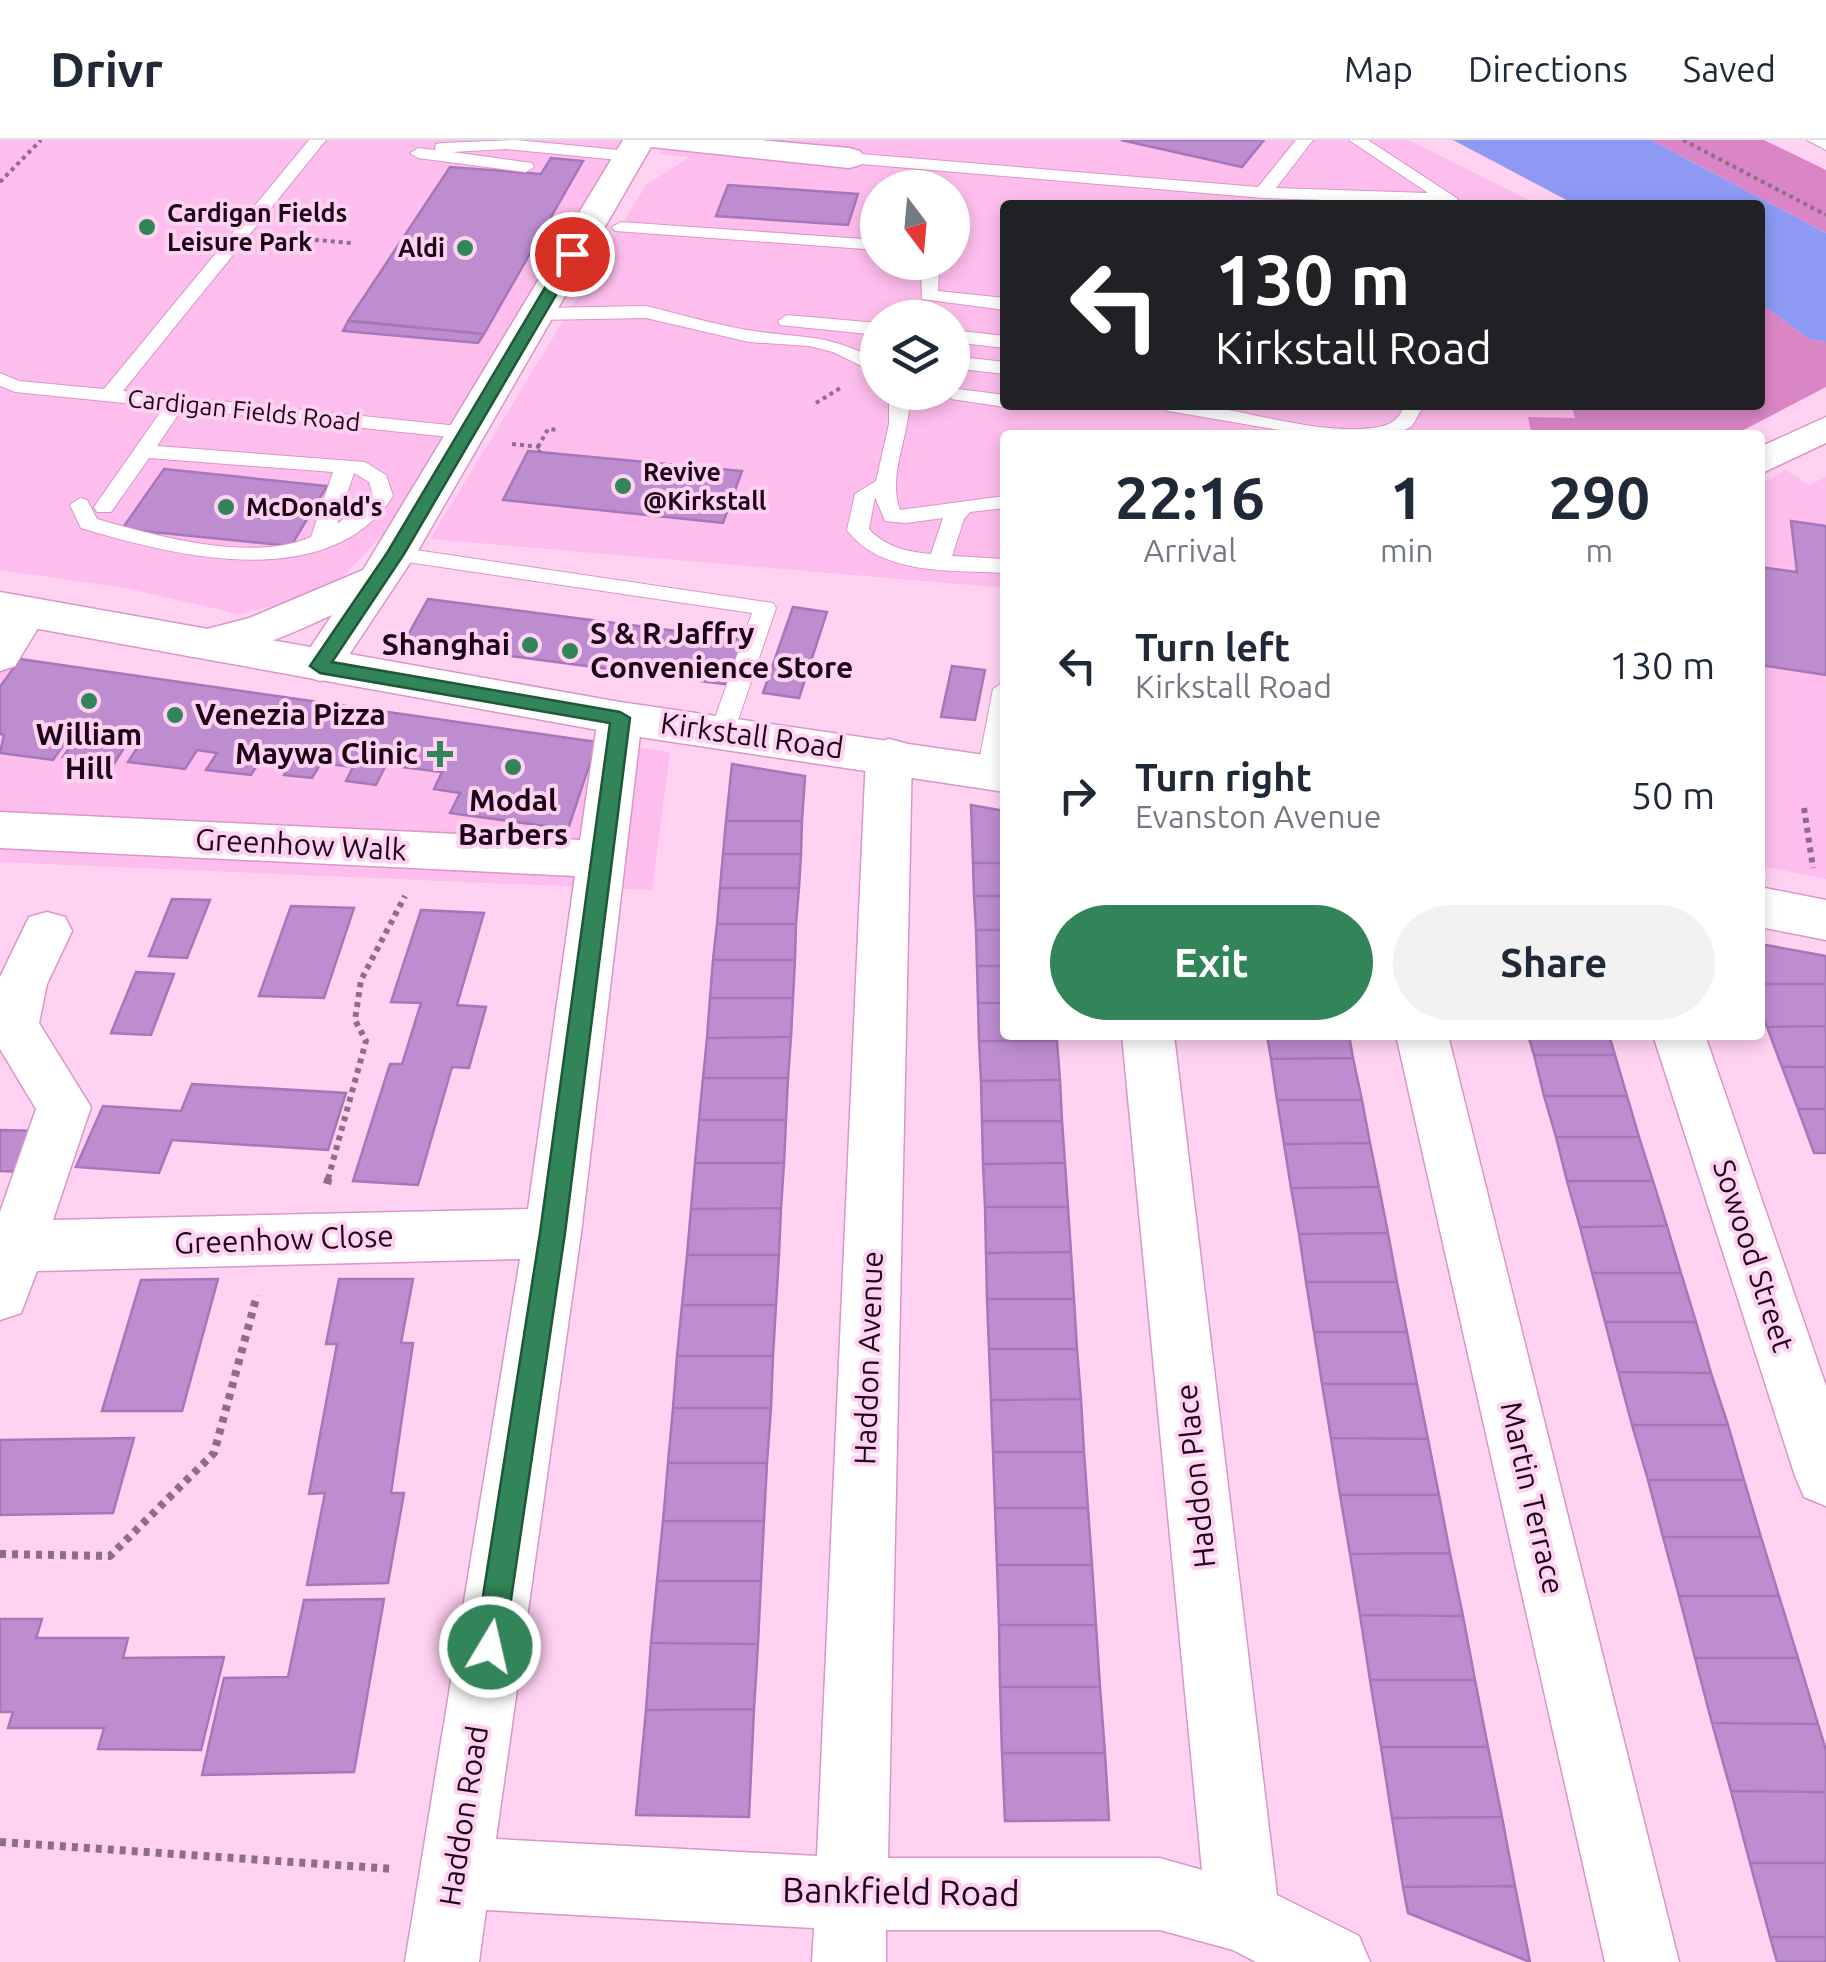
<!DOCTYPE html>
<html lang="en">
<head>
<meta charset="utf-8">
<style>
  body { margin:0; font-family:Ubuntu,sans-serif; background:#f2f2f3; color:#1f2937; height:100vh; display:flex; flex-direction:column; font-size:38px; white-space:nowrap }
  * { box-sizing:border-box; margin:0 }
  p { font-size:32px; color:#747a83 }
  .icon { flex:none; width:55px; height:55px; fill:none; stroke:currentColor; stroke-width:2; stroke-linecap:round; stroke-linejoin:round }
  .map { position:relative; flex:1; overflow:hidden }
  .sheet { position:absolute; left:1000px; top:290px; width:765px; height:610px; display:flex; flex-direction:column; background:#fff; border-radius:10px; box-shadow:0 5px 15px #0003 }
  .sheet>* { flex:none }
  .hud { position:absolute; left:1000px; top:60px; width:765px; height:210px; border-radius:10px; box-shadow:0 5px 15px #0003; background:#202124; color:#fff; overflow:hidden }
  .needle { width:65px; rotate:164deg }
  .tools { position:absolute; left:860px; top:30px; display:grid; gap:20px }
  .tools a { display:grid; place-items:center; width:110px; height:110px; border-radius:50%; background:#fff; box-shadow:0 5px 15px #0003; font-size:50px }
  .pin { position:absolute; display:grid; place-items:center; width:85px; height:85px; color:#fff; margin:-42px; border:5px solid #fff; border-radius:50%; box-shadow:0 2px 10px #0007 }
  .me { position:absolute; width:110px; margin:-55px; rotate:9deg; stroke-linejoin:round; filter:drop-shadow(0 0 8px #0008) }
  .turn { display:flex; align-items:center; gap:35px; height:210px; padding:0 50px; font-size:45px }
  .turn .icon { width:130px; height:130px; stroke-width:2.5 }
  .turn b { display:block; font-size:70px; line-height:85px }
  .eta { display:flex; justify-content:space-evenly; align-items:center; height:170px; text-align:center }
  .eta b { font-size:60px; font-weight:600; line-height:70px }
  .action { display:flex; gap:20px; margin-top:auto; padding:20px 50px }
  .action a { flex:1; height:115px; border-radius:60px; background:#318558; color:#fff; font-size:40px; font-weight:600; line-height:115px; text-align:center }
  .action a+a { background:#f2f2f3; color:#1f2937 }
  ul { padding:0; list-style:none }
  li { display:flex; align-items:center; gap:30px; height:130px; padding:0 50px }
  li div { flex:1 }
  li b { display:block; font-size:38px }
  li em { font-style:normal }
  header { display:flex; align-items:center; gap:60px; box-sizing:border-box; height:140px; padding:0 50px; background:#fff; border-bottom:2px solid #e0e1e3 }
  header strong { font-size:48px }
  nav { display:flex; gap:55px; margin-inline-start:auto; font-size:35px }
  .map>svg:first-child { display:block }
</style>
</head>
<body>
<header>
<strong>Drivr</strong>
<nav><a>Map</a><a>Directions</a><a>Saved</a></nav>
</header>
<div class="map">
<svg width="1826" height="1822" viewBox="0 0 1826 1822">
  <rect width="100%" height="100%" fill="#ffd2f2"/>
  <path fill="#febeed" fill-rule="evenodd" d="M0,0H621L415,360L338,442L307,458L239,474L125,448L0,430Z
    M667,0H1409L1529,60L1530,65H1005V265H1570L1575,278L1529,277L1532,295H1005V448L430,399L646,45L689,17L660,14ZM878,48H952V122H878ZM878,178H952V252H878Z
    M1786,330L1809,345L1826,337V739L1760,726V344Z
    M0,512L20,519L670,612L652,750L0,722Z"/>
  <path fill="#da86c6" d="M1651,0H1764L1826,30V93Z
    M1760,163L1809,199L1826,202V247L1734,295H1532L1528,277L1575,278L1571,265H1760Z"/>
  <path fill="#8d99f2" d="M1453,0H1651L1826,93V202L1809,199L1760,163V65H1576Z"/>
  <path fill="#bd8dd0" stroke="#a677b8" stroke-width="2.5" d="M1121,0H1264L1242,27Z
    M551,18L583,21L484,194L348,181L450,27L541,34Z
    M728,45L858,54L848,85L716,76Z
    M348,181L363,182L484,194L478,203L343,191Z
    M528,311L539,312L742,331L723,383L503,360Z
    M164,329L327,346L291,406L122,389Z
    M1791,381L1826,386V535L1760,525V427L1797,432Z
    M428,459L747,500L730,545L404,502Z
    M793,467L827,472L799,558L763,553Z
    M20,519L597,602L568,689L450,673L460,653L434,649L442,632L386,625L376,645L346,641L353,627L321,623L312,638L284,635L293,619L263,616L251,635L206,630L217,613L197,610L185,629L128,622L139,605L127,603L114,624L63,617L74,601L67,600L53,620L0,613L4,595L0,594V547Z
    M952,526L985,530L975,580L941,577Z
    M732,624L805,636L802,681H726Z
    M971,665L1005,671V723H973Z
    M726,681H802L801,714H723Z
    M723,714H801L799,748H720Z
    M973,723H1005V756H974Z
    M720,748H799L796,784H717Z
    M974,756H1005V790H976Z
    M172,759L210,760L187,818L149,816Z
    M291,766L354,768L324,858L259,856Z
    M421,770L484,773L457,865L486,867L469,928L452,927L418,1045L353,1041L390,924H402L421,863L391,862Z
    M717,784H796L795,820H713Z
    M976,790H1005V826H977Z
    M1760,804L1826,816V844H1760Z
    M713,820H795L793,858H710Z
    M977,826H1005V863H978Z
    M136,832L174,834L151,895L111,893Z
    M1760,844H1826V886L1767,887L1760,868Z
    M710,858H793L791,897L707,898Z
    M978,863H1005V895H1056L1057,901H979Z
    M1826,886V927H1782L1767,887Z
    M1267,895H1349L1353,918L1271,919Z
    M1528,895H1609L1615,915H1534Z
    M791,897L788,938H703L707,898Z
    M979,901H1057L1060,940L981,941Z
    M1534,915H1615L1627,956H1544Z
    M1353,918L1362,960H1277L1271,919Z
    M1782,927H1826V969H1798Z
    M703,938H788L786,980H699Z
    M1060,940L1062,981H982L981,941Z
    M192,944L346,953L328,1010L172,1000L159,1033L76,1027L103,966L181,971Z
    M1544,956H1627L1639,997H1556Z
    M1277,960H1362L1370,1003L1284,1004Z
    M1798,969H1826V1013H1814Z
    M699,980H786L784,1023H695Z
    M982,981H1062L1065,1023L983,1024Z
    M0,990L41,991L24,1032L0,1031Z
    M1556,997H1639L1653,1041H1567Z
    M1370,1003L1379,1047L1291,1048L1284,1004Z
    M695,1023H784L781,1068L691,1069Z
    M1065,1023L1068,1067H985L983,1024Z
    M1567,1041H1653L1667,1086L1580,1087Z
    M1379,1047L1388,1093L1299,1094L1291,1048Z
    M985,1067H1068L1071,1112L986,1113Z
    M781,1068L779,1115H687L691,1069Z
    M1667,1086L1681,1133H1592L1580,1087Z
    M1388,1093L1397,1142H1306L1299,1094Z
    M1071,1112L1074,1159H987L986,1113Z
    M687,1115H779L776,1165H682Z
    M1592,1133H1681L1696,1182H1605Z
    M218,1139L182,1271H102L141,1140Z
    M339,1139H413L401,1203H413L391,1353H404L388,1443L307,1445L325,1353L309,1354L337,1204H326Z
    M1306,1142H1397L1407,1192H1314Z
    M987,1159H1074L1077,1209H989Z
    M682,1165H776L773,1216H677Z
    M1605,1182H1696L1711,1233L1618,1232Z
    M1314,1192H1407L1417,1244H1322Z
    M989,1209H1077L1081,1259L991,1260Z
    M677,1216H773L771,1268H673Z
    M1618,1232L1711,1233L1728,1285H1632Z
    M1322,1244H1417L1428,1299L1331,1298Z
    M1081,1259L1084,1312H993L991,1260Z
    M673,1268H771L767,1323H668Z
    M1632,1285H1728L1744,1340H1648Z
    M134,1298L113,1373L0,1375V1300Z
    M1331,1298L1428,1299L1439,1355H1340Z
    M993,1312H1084L1088,1368H995Z
    M668,1323H767L764,1381H663Z
    M1648,1340H1744L1761,1397H1663Z
    M1340,1355H1439L1450,1413L1350,1414Z
    M995,1368H1088L1092,1425H997Z
    M663,1381H764L761,1441H657Z
    M1663,1397H1761L1779,1456H1679Z
    M1450,1413L1463,1476L1360,1475L1350,1414Z
    M997,1425H1092L1096,1485H999Z
    M657,1441H761L758,1504L651,1503Z
    M1679,1456H1779L1798,1518H1695Z
    M384,1459L354,1632L202,1635L224,1538L288,1537L304,1460Z
    M1360,1475L1463,1476L1475,1540H1370Z
    M0,1479H42L36,1498H128L123,1518L224,1517L201,1610L98,1609L104,1588H8L13,1572H0Z
    M999,1485H1096L1100,1547H1000Z
    M651,1503L758,1504L754,1569L646,1570Z
    M1695,1518H1798L1818,1584L1712,1583Z
    M1370,1540H1475L1488,1607H1381Z
    M1000,1547H1100L1105,1613H1002Z
    M754,1569L749,1677L636,1675L646,1570Z
    M1712,1583L1818,1584L1826,1610V1652L1731,1651Z
    M1381,1607H1488L1502,1677L1392,1678Z
    M1002,1613H1105L1109,1680L1005,1681Z
    M1731,1651L1826,1652V1723H1750Z
    M1502,1677L1515,1746L1403,1747L1392,1678Z
    M1750,1723H1826V1797H1770Z
    M1515,1746L1530,1822L1408,1773L1403,1747Z
    M1770,1797H1826V1822H1777Z"/>
  <g fill="none" stroke-linecap="round" stroke-linejoin="round">
    <defs>
      <path id="service" d="M309,0H326L123,251L468,287L478,293L468,299L182,269L157,306L365,322L386,335L393,356C329,455 173,416 81,388L70,365L80,358L87,360L97,379C155,396 253,423 311,397L333,332L149,318L111,372H97L94,367L164,267L15,252L0,246V233L19,241L104,249ZM354,333L369,342L373,356L337,384Z
        M516,0L630,11L638,16L630,21L506,9L452,12L532,23L534,27L526,32L418,18L410,13L418,8L435,10L436,4L442,3Z
        M1296,0H1313L1276,48L1428,53L1349,0H1368L1458,59L1449,64L1263,58L849,23L841,18L849,13L1258,47Z
        M1807,0H1826V10Z
        M621,82L878,100V110L615,91L612,87Z
        M916,122H934L939,132L938,151L1005,158V170L922,159L921,132Z
        M646,166C679,174 713,184 747,190C803,199 823,192 878,220V234L833,212L809,206L749,202L646,178L538,180L529,174L538,168Z
        M787,175L878,183V195L780,185L778,181Z
        M952,190L1005,196V208L952,202Z
        M952,216L1005,222V234L952,228Z
        M958,249L1005,255V265H1012L1005,267L951,259L950,252Z
        M889,252H909C913,292 886,332 900,370L1005,356V368L970,372L964,379L952,416L1005,419V433C954,430 881,436 847,390L855,354L876,341L889,284ZM875,357L885,381L906,383L943,378L931,414C908,412 885,407 869,389Z
        M1158,265C1174,265 1190,264 1205,266C1256,273 1333,298 1383,286C1394,283 1401,276 1404,265H1424L1412,286L1396,295H1308L1168,271Z
        M395,407L773,463L776,468L734,592L722,600L710,592L752,473L387,419L384,414Z
        M1005,541V611L1001,632L989,641L977,632L993,549Z"/>
      <path id="minor" d="M623,0H760L849,8L860,11L865,18L860,25L849,28L651,7L416,414L335,536L320,541L305,536L298,526L332,475C294,492 224,526 184,515L177,505L184,495L249,478L363,430Z
        M1826,277V303L1760,334V307Z
        M25,461L40,465L46,475L15,526L0,531V481L10,465Z
        M620,562L636,567L642,578L581,1093L496,1699L817,1716L866,615L873,603L889,599L905,603L912,615L888,1718H1160L1202,1730L1122,895H1174L1277,1755L1359,1796L1370,1822H1256L1233,1810L1160,1790H886V1822H812L814,1788L486,1770L479,1822H405L520,1119L37,1131L21,1173L0,1180V1072L36,969L0,909V837L29,777L47,772L65,777L72,791L47,844L39,883L91,967L53,1080L528,1069L575,736L0,708V672L580,700L598,578L604,567Z
        M1396,895H1448L1679,1822H1605Z
        M1653,895H1705L1826,1246V1366L1804,1357L1795,1336Z"/>
      <path id="primary" d="M0,452L620,562L1005,618V652L620,594L0,482Z
        M1760,747L1826,760V800L1760,787Z"/>
    </defs>
    <use href="#service" stroke="#db95c9" stroke-width="2"/>
    <use href="#minor" stroke="#db95c9" stroke-width="3"/>
    <use href="#primary" stroke="#db95c9" stroke-width="3"/>
    <path stroke="#906d87" stroke-width="4" stroke-dasharray="4 4" stroke-linecap="butt" d="M1683,0L1826,75
      M0,42L41,0
      M283,97L351,103
      M816,263L842,247
      M512,304L541,307L539,312
      M538,307L548,289L559,290"/>
    <path stroke="#906d87" stroke-width="6" stroke-dasharray="5 5" stroke-linecap="butt" d="M1804,668L1813,728
      M328,1039L366,901L355,880L361,840L405,756"/>
    <path stroke="#906d87" stroke-width="8" stroke-dasharray="6 6" stroke-linecap="butt" d="M327,1044L329,1036
      M0,1414L110,1416L214,1313L257,1155
      M0,1702L394,1729"/>
    <use href="#service" fill="#fff" fill-rule="evenodd"/>
    <use href="#minor" fill="#fff" fill-rule="evenodd"/>
    <use href="#primary" fill="#fff" fill-rule="evenodd"/>
  </g>
  <path fill="#318558" stroke="#205639" stroke-width="2.5" d="M572,110L580,114L404,414L332,522L620,572L630,578L565,1093L504,1507L500,1517L490,1522L479,1517L475,1507L540,1093L610,583L320,533L310,526L387,413L565,114Z"/>
  <g fill="#318558" stroke="#ffd2f2" stroke-width="4">
    <circle cx="147" cy="87" r="10"/>
    <circle cx="465" cy="108" r="10"/>
    <circle cx="623" cy="346" r="10"/>
    <circle cx="226" cy="367" r="10"/>
    <circle cx="530" cy="505" r="10"/>
    <circle cx="570" cy="511" r="10"/>
    <circle cx="89" cy="561" r="10"/>
    <circle cx="175" cy="575" r="10"/>
    <path d="M435 599h10v10h10v10h-10v10h-10v-10h-10v-10h10z"/>
    <circle cx="513" cy="627" r="10"/>
  </g>
  <g text-anchor="middle" stroke-width="8" stroke-linejoin="round" paint-order="stroke">
    <g font-size="25" font-weight="bold" fill="#1d0518" stroke="#ffd2f2" text-anchor="start">
      <text x="167" y="82">Cardigan Fields<tspan x="167" dy="29">Leisure Park</tspan></text>
      <text x="445" y="117" text-anchor="end">Aldi</text>
      <text x="643" y="341">Revive<tspan x="643" dy="29">@Kirkstall</tspan></text>
      <text x="246" y="376">McDonald's</text>
    </g>
    <g font-size="25" fill="#1d0518" stroke="#ffd2f2">
      <text transform="translate(244 270) rotate(6)" y="9">Cardigan Fields Road</text>
    </g>
    <g font-size="30" font-weight="bold" fill="#1d0518" stroke="#ffd2f2" text-anchor="start">
      <text x="590" y="504">S &amp; R Jaffry<tspan x="590" dy="34">Convenience Store</tspan></text>
      <text x="510" y="515" text-anchor="end">Shanghai</text>
      <text x="195" y="585">Venezia Pizza</text>
      <text x="89" y="605" text-anchor="middle">William<tspan x="89" dy="34">Hill</tspan></text>
      <text x="418" y="624" text-anchor="end">Maywa Clinic</text>
      <text x="513" y="671" text-anchor="middle">Modal<tspan x="513" dy="34">Barbers</tspan></text>
    </g>
    <g font-size="30" fill="#1d0518" stroke="#ffd2f2">
      <text transform="translate(752 596) rotate(8)" y="10">Kirkstall Road</text>
      <text transform="translate(301 705) rotate(3)" y="10">Greenhow Walk</text>
      <text transform="translate(284 1100) rotate(-2)" y="10">Greenhow Close</text>
      <text transform="translate(1753 1116) rotate(72)" y="10">Sowood Street</text>
      <text transform="translate(869 1218) rotate(-88)" y="10">Haddon Avenue</text>
      <text transform="translate(1196 1336) rotate(-96)" y="10">Haddon Place</text>
      <text transform="translate(1532 1358) rotate(77)" y="10">Martin Terrace</text>
      <text transform="translate(464 1676) rotate(-81)" y="10">Haddon Road</text>
    </g>
    <g font-size="35" fill="#1d0518" stroke="#ffd2f2">
      <text transform="translate(901 1752) rotate(1)" y="12">Bankfield Road</text>
    </g>
  </g>
</svg>
<div class="tools">
<a><svg class="needle" viewBox="-14 -14 28 28"><path d="M0-13l5 13h-10z" fill="#e53935"/><path d="M0 13l5-13h-10z" fill="#747a83"/></svg></a>
<a><svg class="icon" aria-label="layers" viewBox="0 0 24 24"><path d="M12 4l9 5-9 5-9-5zM3 14l9 5 9-5"/></svg></a>
</div>
<div class="pin" style="left:572px;top:114px;background:#d93025"><svg class="icon" aria-label="arrive" viewBox="0 0 24 24"><path d="M6 21V4h12l-3 4 3 4H6"/></svg></div>
<svg class="me" style="left:490px;top:1507px" viewBox="-20 -20 40 40"><circle r="17" fill="#318558" stroke="#fff" stroke-width="3"/><path d="M0-11L8 9 0 5-8 9z" fill="#fff"/></svg>
<div class="hud">
<div class="turn"><svg class="icon" aria-label="left" viewBox="0 0 24 24"><path d="M17 20v-9H6M10 6l-5 5 5 5"/></svg><div><b>130 m</b>Kirkstall Road</div></div>
</div>
<section class="sheet">
<div class="eta">
<div><b>22:16</b><p>Arrival</p></div>
<div><b>1</b><p>min</p></div>
<div><b>290</b><p>m</p></div>
</div>
<ul>
<li><svg class="icon" aria-label="left" viewBox="0 0 24 24"><path d="M17 20v-9H6M10 6l-5 5 5 5"/></svg><div><b>Turn left</b><p>Kirkstall Road</p></div><em>130 m</em></li>
<li><svg class="icon" aria-label="right" viewBox="0 0 24 24"><path d="M7 20v-9h11M14 6l5 5-5 5"/></svg><div><b>Turn right</b><p>Evanston Avenue</p></div><em>50 m</em></li>
</ul>
<div class="action"><a>Exit</a><a>Share</a></div>
</section>
</div>
</body>
</html>
